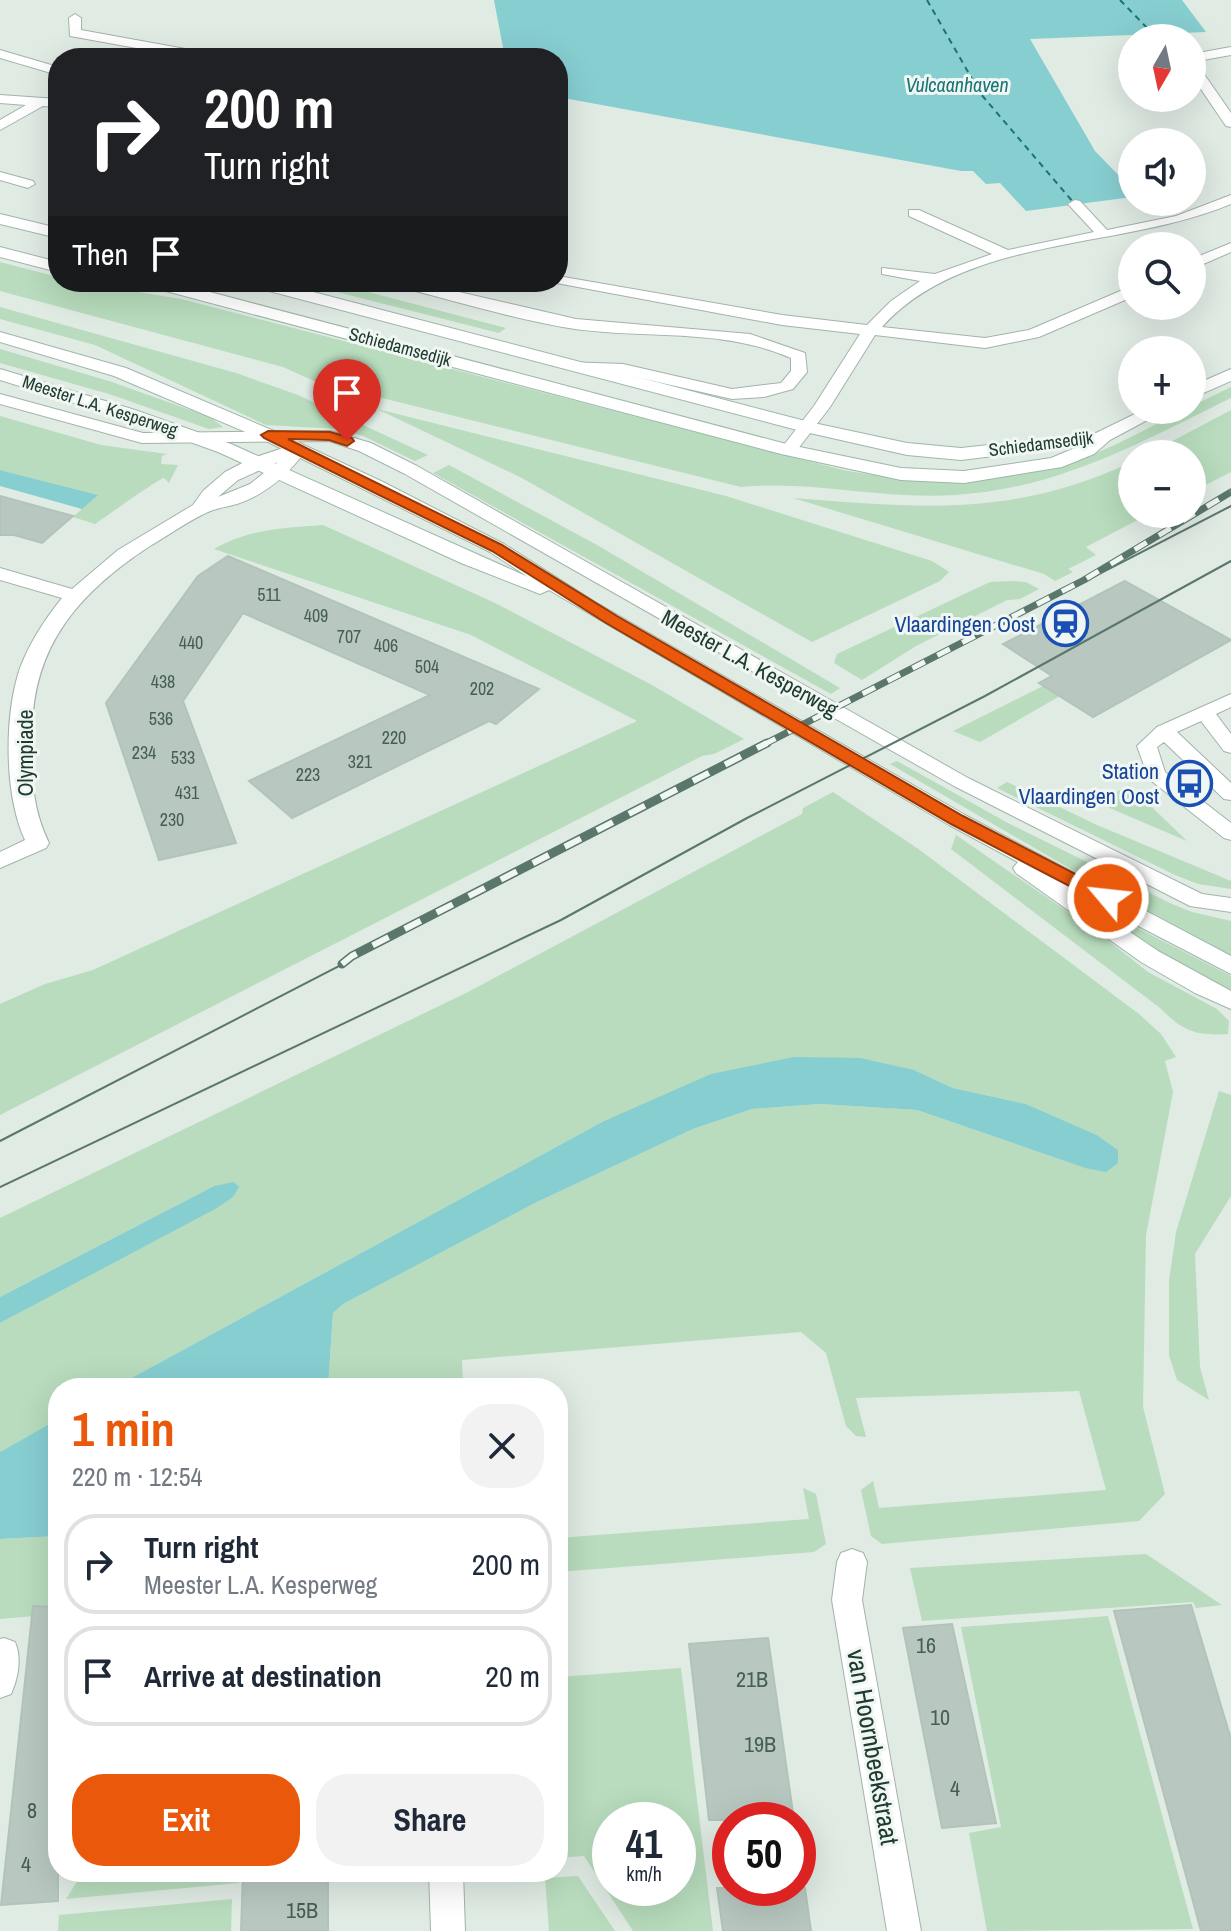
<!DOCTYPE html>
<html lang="en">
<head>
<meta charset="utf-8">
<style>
  body { margin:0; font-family:"Archivo Narrow",sans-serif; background:#f2f2f3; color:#1f2937; height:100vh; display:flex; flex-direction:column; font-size:30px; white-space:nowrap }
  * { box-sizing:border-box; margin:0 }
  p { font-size:26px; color:#747a83 }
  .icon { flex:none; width:44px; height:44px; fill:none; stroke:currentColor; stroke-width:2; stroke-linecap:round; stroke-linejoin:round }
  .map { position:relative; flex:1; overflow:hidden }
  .panel { position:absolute; left:48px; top:1378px; width:520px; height:504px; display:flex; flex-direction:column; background:#fff; border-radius:32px; box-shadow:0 8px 32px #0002 }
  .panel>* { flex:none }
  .hud { position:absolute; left:48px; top:48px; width:520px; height:244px; border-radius:32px; box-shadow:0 8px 32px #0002; background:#202124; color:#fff; overflow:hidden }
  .needle { width:52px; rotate:189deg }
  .fabs { position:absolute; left:1118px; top:24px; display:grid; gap:16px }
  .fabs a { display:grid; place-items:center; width:88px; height:88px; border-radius:50%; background:#fff; box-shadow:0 8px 32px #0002; font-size:40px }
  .speed { position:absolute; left:592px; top:1802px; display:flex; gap:16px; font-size:40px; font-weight:700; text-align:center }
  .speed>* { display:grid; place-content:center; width:104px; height:104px; border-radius:50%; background:#fff; box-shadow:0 8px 32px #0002; line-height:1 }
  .speed small { font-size:20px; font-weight:400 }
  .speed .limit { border:12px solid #d22; background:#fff; color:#111 }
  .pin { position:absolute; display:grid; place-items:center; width:68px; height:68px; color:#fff; margin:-82px -34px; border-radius:50% 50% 50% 0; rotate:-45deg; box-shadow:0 0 8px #0007 }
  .pin .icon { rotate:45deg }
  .me { position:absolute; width:88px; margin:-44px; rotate:298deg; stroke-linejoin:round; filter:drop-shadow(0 0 6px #0008) }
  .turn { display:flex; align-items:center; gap:28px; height:168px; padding:0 24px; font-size:36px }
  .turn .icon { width:104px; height:104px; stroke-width:2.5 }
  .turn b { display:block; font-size:56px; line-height:68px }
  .then { display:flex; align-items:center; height:76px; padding:0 24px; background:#0003; gap:16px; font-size:30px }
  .round { display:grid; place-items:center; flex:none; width:84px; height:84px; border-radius:32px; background:#f2f2f3 }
  .summary { display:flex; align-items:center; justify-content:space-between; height:136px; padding:0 24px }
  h1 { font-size:48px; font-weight:700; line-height:60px; color:#ea580c }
  .button { display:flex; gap:16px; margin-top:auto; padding:16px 24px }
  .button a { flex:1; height:92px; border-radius:32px; background:#ea580c; color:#fff; font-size:32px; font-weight:700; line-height:92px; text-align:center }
  .button a+a { background:#f2f2f3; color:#1f2937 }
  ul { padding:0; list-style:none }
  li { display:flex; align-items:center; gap:24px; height:100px; margin:0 16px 12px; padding:0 8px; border:4px solid #e0e1e3; border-radius:32px }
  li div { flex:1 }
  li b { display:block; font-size:30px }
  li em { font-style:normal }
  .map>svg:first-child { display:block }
</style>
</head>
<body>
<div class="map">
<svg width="1231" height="1931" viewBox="0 0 1231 1931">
  <rect width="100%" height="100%" fill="#e0ebe4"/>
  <path fill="#b8dcbd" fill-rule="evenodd" d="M0,262L58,277V282H77L181,299L843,470C927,485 1016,486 1096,453C1126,441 1155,424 1184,410H1192V406L1231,387V398C1141,442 1058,489 955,495C883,500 812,480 741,487L370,395V390H334L283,367L0,291Z
    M297,282H330L506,328L499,333Z
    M0,307L236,373L298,395L428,455L415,461L363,436L339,429L266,425L95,345L0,319Z
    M0,349L109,381L210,417L223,427L209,429L109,394L0,363Z
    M377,409L726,496L932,561L949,572L940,581L812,642L520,477Z
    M1231,410V472L1192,492V454H1148Z
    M0,416L101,445L167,454L162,456L161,464L178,465L169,483L164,478C158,479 107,516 95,524L73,517L97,495L0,470Z
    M1132,462V514H1149L1086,547L1096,555L1068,569L1073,572L1055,581L1044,574L793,498C922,508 1010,518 1132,462Z
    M449,465L597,545L840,688L831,694L433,473Z
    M323,525L493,602L652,685L744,739L714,754L702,756L0,1115V1004L45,984L93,970L637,721L471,635L214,549C249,529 284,528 323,525Z
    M1012,581L1026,582L1039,589L1020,599L1007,600L916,646L862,680L834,663L837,654L990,582Z
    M1043,686L1060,696L980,742L953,731Z
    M897,761L1008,823L1172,904L1192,912L1231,921V955L1074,871L890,764Z
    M1007,782L1097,825L1231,881V889L1198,884L1175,875L997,788Z
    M1129,785L1187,841L1098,803Z
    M833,792L917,848L1139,1014L1161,1034L1176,1057L1165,1061L1173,1092L1146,1235L1143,1407L1165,1494L1139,1521L882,1544L871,1536L861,1490L873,1481L879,1508L1106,1490L1079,1391L856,1398L866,1437L856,1436L846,1426L826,1353L801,1332L462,1360L463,1388H328L333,1313L343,1304L537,1202L693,1129L752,1109L820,1104L917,1110L1085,1168L1118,1150L1097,1135L1026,1104L953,1088L914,1070L602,1122L113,1388H58V1419L0,1452V1323L233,1197L214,1186L0,1297V1218L468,992L802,814L803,808Z
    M956,835L1100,934L1148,972L1217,1009L1229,1021L1228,1034C1195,1036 1183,1031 1160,1008L951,849Z
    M1116,917L1231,976V992L1189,972L1111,922Z
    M1219,1091L1231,1095V1196L1195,1254L1200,1367L1209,1400L1177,1380L1169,1355V1281L1176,1232Z
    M803,1488L816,1494L826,1544L814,1552L558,1572V1538L809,1519Z
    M58,1536V1614L0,1619V1539Z
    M1146,1554L1222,1605L1196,1608L1193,1602L922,1621L910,1568Z
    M1108,1616L1193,1929L987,1931L969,1833L1001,1827L961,1627Z
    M681,1668L713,1931H633L584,1856L558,1858V1677ZM610,1820H678V1888H610Z
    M83,1872H239V1883L66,1899Z
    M578,1876L615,1931H549L545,1878Z
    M232,1899L231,1931H58L59,1915Z"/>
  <path fill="#87ced1" d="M494,0H1182L1206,32L1030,39L1095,151L1132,189V197L1026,211L1000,183L986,184L973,171H961L558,97V58H523L504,53Z
    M0,470L98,495L82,509L0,486Z
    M794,1057L860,1058L914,1070L953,1088L1026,1104L1097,1135L1118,1150V1163L1106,1172L1085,1168L917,1110L820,1104L752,1109L693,1129L537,1202L343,1304L333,1313L328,1388H113L602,1122L711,1074Z
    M234,1182L239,1187L233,1197L217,1208L0,1323V1297L214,1186Z
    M58,1419V1536L0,1539V1452Z"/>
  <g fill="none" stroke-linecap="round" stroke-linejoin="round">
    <path stroke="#1b7377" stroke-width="2" stroke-dasharray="6 5" stroke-linecap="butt" d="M927,0L980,93L1073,202
      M1120,0L1153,34"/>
  </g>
  <path fill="#b8c8c0" stroke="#b2c4ba" stroke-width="2" d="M0,496L73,516L42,543L14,535H0Z
    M228,556L539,689L496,724L489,721L292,818L249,781L430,695L243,613L183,701L236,843L159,860L106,703L198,576Z
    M1125,581L1231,640L1093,717L1039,683L1052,676L1003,644Z
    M1191,1605L1231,1739V1931H1201L1114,1611Z
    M33,1606L58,1607V1901L1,1905Z
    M952,1624L996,1823L942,1828L903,1628Z
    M768,1638L794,1820H709L689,1644Z
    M243,1872H328V1931H241Z
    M717,1888H805L811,1931H723Z"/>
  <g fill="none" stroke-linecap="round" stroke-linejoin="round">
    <defs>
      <path id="lane" d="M75,14L81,18V30L213,54L219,58H192L70,36L69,18Z
        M1154,31L1164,38H1150L1148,35Z
        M1231,47V55L1192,62V54Z
        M0,50L58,67V75L0,58Z
        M1192,63L1197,64L1231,113V127L1226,126L1192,76Z
        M0,95L58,99V107L43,106L0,130V120L26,105L0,103Z
        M0,172L33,181L35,184L28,188L0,180Z
        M1231,195V204C1122,250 964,235 882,327L985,338L1029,330L1132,286V297L1039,337L985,348L875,335L830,407L794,454L788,455L780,450L814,406L860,334L782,325L551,282H558V276L782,315L867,325L891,301L920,281L882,274V268L935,274L992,254L909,216V210H919L1008,250L1094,232L1068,204L1075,200L1080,201L1107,230L1176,216Z
        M1231,243V252L1192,269V259Z
        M389,282H416L576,319L750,334L805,353L807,372L793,389L764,397L732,399L623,374L573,370L567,368V362L623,364L732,389L781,383L791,371V358C723,328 647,339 575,329C513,319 453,300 392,285Z
        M0,394L143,433L330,431L371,443L417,466L968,778L1202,894L1231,898V912L1190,906L954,786L405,474L359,451L329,441L142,443L0,404Z
        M1231,694V707L1216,714L1231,734V753L1224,751L1201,721L1177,732L1231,783V800L1224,799L1164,742L1157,747L1165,772L1231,823V840L1224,838L1149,779L1137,746L1157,727Z"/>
      <path id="street" d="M298,443L307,449C289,474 267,494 237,504C227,507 217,508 208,512C188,521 169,535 150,546C80,592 33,644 32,731C32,774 30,803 49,843L46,848L0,868V852L25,840C4,795 4,715 20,668C30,642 45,619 62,598L0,580V568L72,589L118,550L193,505L203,491L225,472L250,459ZM278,462L250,484L218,497L238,480Z
        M852,1549L863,1553L867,1562L862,1600L921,1931H887L832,1600L837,1562L841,1553Z
        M4,1638L15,1642C22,1658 18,1679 11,1694L0,1698V1639Z
        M429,1872H463L465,1931H431Z"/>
      <path id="secondary" d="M0,214L58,228V238L0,224Z
        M0,247L58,262V272L0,257Z
        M145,282H172L790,445L901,468L964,471L1051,458L1082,445L961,460L907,455L801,431L250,286L248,282H275L809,422L907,443L961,448L1096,433L1143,410H1166L1110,440L1094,454L1062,467L964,483L901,480L781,454L147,286Z
        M0,332L126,368L274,431L383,482L504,544L595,602L965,815L1231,956V974L1067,889L1158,951L1231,991V1009L1195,993L1141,962L1016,873L1013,868L1018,862L949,825L549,590L540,594L461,563L218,452L123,418L0,380V369L135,410L231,444L528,577L490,552L262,439L114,376L0,342Z
        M1231,369V381L1192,398V386Z"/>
    </defs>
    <use href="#lane" stroke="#a3b3ab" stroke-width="2"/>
    <use href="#street" stroke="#a3b3ab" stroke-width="2"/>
    <use href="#secondary" stroke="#9eb7ab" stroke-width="2"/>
    <use href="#lane" fill="#fff" fill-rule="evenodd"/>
    <use href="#street" fill="#fff" fill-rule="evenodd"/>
    <use href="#secondary" fill="#fff" fill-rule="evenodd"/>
    <path stroke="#5b776c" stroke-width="2" d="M0,1141L1231,506
      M0,1187L561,920L747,818L985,696L1231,561"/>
    <defs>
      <path id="rail-far1" d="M763,745L1084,580L1231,492"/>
      <path id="rail" d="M342,964L352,956L767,743"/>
    </defs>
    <use href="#rail-far1" stroke="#5b776c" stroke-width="7"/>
    <use href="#rail" stroke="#5b776c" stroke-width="9"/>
    <use href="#rail-far1" stroke="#f0f7f3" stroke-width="5" stroke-dasharray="14" stroke-linecap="butt"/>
    <use href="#rail" stroke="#f0f7f3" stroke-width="6" stroke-dasharray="18" stroke-linecap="butt"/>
  </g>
  <path fill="#ea580c" stroke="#983908" stroke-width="2" d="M268,431L330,432L352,438L354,441L347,446L329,440L288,439L502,545L617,616L963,816L1114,894L1117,898L1108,904L1102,903L951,824L606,623L492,551L264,438L261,435Z"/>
  <defs>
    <symbol id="station-ring" viewBox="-11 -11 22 22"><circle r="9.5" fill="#f0f7f3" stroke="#1a4fb4" stroke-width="1.5"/><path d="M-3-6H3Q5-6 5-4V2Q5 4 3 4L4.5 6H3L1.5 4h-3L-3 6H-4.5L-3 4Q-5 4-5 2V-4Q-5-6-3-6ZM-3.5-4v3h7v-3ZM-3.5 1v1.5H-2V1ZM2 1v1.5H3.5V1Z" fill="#1a4fb4"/></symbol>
    <symbol id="bus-ring" viewBox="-11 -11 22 22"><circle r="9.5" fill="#f0f7f3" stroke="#1a4fb4" stroke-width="1.5"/><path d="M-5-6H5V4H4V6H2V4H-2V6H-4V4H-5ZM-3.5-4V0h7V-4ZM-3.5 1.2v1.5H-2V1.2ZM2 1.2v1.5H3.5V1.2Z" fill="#1a4fb4"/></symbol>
  </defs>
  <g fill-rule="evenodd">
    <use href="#station-ring" x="1040" y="598" width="51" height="51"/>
    <use href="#bus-ring" x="1164" y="758" width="51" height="51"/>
  </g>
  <g text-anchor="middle" stroke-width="6" stroke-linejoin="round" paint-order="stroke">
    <g font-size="18" fill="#203b31" stroke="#f0f7f3">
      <text transform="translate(400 347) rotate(15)" y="6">Schiedamsedijk</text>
      <text transform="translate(100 406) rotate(18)" y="6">Meester L.A. Kesperweg</text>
      <text transform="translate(1041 444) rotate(-7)" y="6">Schiedamsedijk</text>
    </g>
    <g font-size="18" fill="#465e55">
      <text x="269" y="601">511</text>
      <text x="316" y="622">409</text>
      <text x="349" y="643">707</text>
      <text x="191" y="649">440</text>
      <text x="386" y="652">406</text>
      <text x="427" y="673">504</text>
      <text x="163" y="688">438</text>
      <text x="482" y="695">202</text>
      <text x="161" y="725">536</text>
      <text x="394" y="744">220</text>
      <text x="144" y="759">234</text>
      <text x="183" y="764">533</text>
      <text x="360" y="768">321</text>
      <text x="308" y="781">223</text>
      <text x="187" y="799">431</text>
      <text x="172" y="826">230</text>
    </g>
    <g font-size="20" font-style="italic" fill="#1b7377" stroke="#f0f7f3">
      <text x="957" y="92">Vulcaanhaven</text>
    </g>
    <g font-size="22" fill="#164399" stroke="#f0f7f3" text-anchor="end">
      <text x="1035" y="632">Vlaardingen Oost</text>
      <text x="1159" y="779">Station<tspan x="1159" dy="25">Vlaardingen Oost</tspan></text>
    </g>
    <g font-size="22" fill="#203b31" stroke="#f0f7f3">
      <text transform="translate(750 663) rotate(29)" y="8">Meester L.A. Kesperweg</text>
      <text transform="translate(25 753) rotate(-90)" y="8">Olympiade</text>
    </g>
    <g font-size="22" fill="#465e55">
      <text x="926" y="1653">16</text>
      <text x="752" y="1687">21B</text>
      <text x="940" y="1725">10</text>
      <text x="760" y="1752">19B</text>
      <text x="955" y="1796">4</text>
      <text x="32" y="1818">8</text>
      <text x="26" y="1872">4</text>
      <text x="302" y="1918">15B</text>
    </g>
    <g font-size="26" fill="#203b31" stroke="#f0f7f3">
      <text transform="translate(873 1747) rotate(80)" y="9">van Hoornbeekstraat</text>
    </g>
  </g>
</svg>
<div class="fabs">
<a><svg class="needle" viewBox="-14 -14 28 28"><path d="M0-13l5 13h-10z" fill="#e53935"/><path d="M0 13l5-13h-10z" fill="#747a83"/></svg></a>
<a><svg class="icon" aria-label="sound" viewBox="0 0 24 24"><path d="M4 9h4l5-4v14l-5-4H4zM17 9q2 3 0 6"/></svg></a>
<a><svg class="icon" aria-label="search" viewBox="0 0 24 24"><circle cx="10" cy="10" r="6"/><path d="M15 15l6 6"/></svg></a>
<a>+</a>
<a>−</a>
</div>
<div class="speed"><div>41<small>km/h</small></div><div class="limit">50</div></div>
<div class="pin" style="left:347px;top:441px;background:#d93025"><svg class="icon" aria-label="arrive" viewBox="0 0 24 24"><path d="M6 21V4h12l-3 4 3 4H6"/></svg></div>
<svg class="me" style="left:1108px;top:898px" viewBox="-20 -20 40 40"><circle r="17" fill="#ea580c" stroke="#fff" stroke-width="3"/><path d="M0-11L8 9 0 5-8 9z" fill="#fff"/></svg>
<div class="hud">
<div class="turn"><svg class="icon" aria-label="right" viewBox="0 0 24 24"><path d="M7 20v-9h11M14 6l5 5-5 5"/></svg><div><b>200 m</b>Turn right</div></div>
<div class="then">Then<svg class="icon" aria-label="arrive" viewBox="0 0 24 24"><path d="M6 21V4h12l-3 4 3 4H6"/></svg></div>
</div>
<section class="panel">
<div class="summary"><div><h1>1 min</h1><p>220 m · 12:54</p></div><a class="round"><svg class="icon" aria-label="close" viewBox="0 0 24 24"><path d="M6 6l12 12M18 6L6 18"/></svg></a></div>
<ul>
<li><svg class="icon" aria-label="right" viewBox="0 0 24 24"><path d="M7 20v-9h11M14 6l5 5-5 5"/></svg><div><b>Turn right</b><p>Meester L.A. Kesperweg</p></div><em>200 m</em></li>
<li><svg class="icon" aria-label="arrive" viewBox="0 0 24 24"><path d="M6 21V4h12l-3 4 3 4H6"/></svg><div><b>Arrive at destination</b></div><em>20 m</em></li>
</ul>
<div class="button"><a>Exit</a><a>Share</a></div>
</section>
</div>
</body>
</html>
